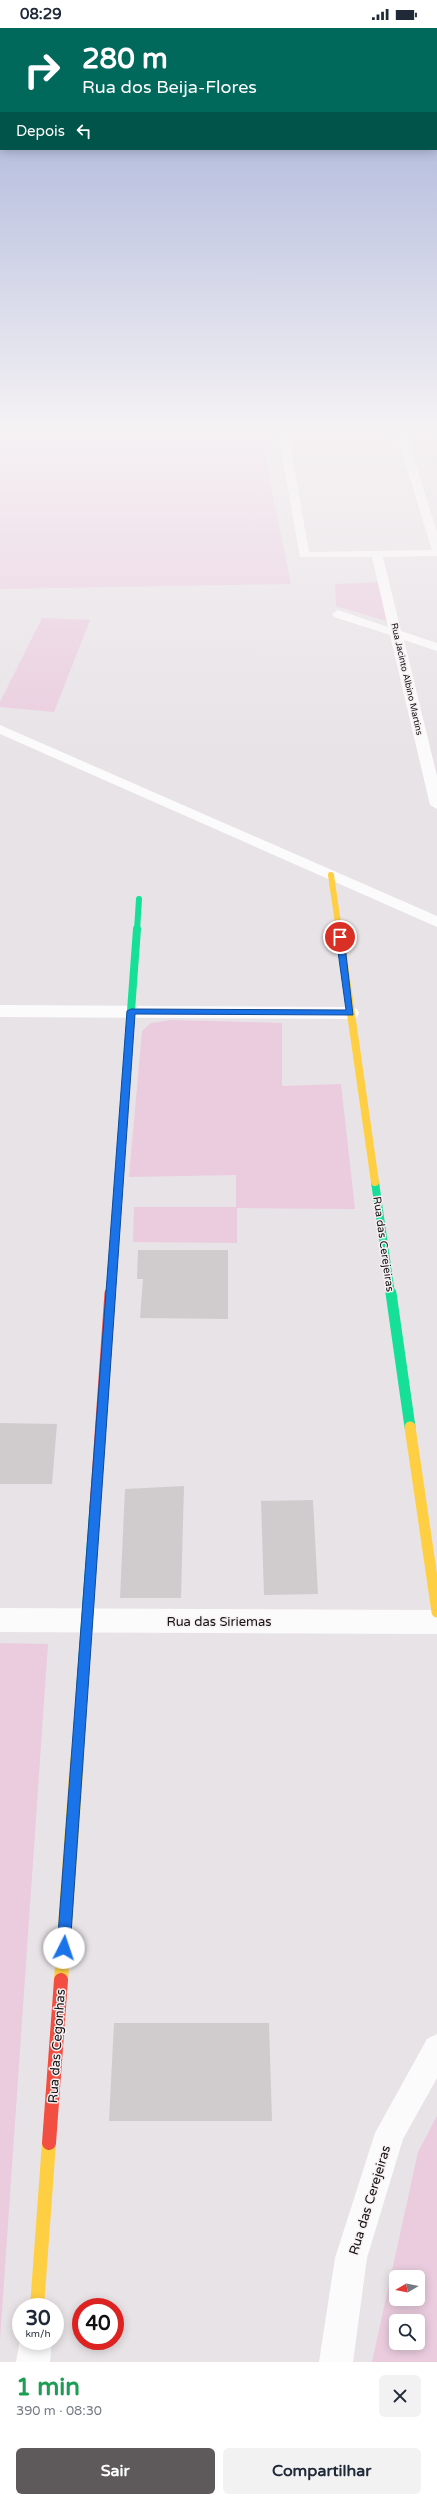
<!DOCTYPE html>
<html lang="pt">
<head>
<meta charset="utf-8">
<style>
  body { margin:0; font-family:"Varela Round",sans-serif; background:#f2f2f3; color:#1f2937; height:100vh; display:flex; flex-direction:column; font-size:15px; white-space:nowrap }
  * { box-sizing:border-box; margin:0 }
  p { font-size:13px; color:#747a83 }
  .icon { flex:none; width:22px; height:22px; fill:none; stroke:currentColor; stroke-width:2; stroke-linecap:round; stroke-linejoin:round }
  .map { position:relative; height:2334px; overflow:hidden }
  .drawer { display:flex; flex-direction:column; background:#fff; flex:1 }
  .drawer>* { flex:none }
  .top-card { position:absolute; left:0px; top:0px; width:437px; height:122px; box-shadow:0 2px 10px #0003; background:#00695c; color:#fff; overflow:hidden }
  .needle { width:26px; rotate:260deg }
  .tools { position:absolute; left:389px; top:2242px; display:grid; gap:8px }
  .tools a { display:grid; place-items:center; width:36px; height:36px; border-radius:6px; background:#fff; box-shadow:0 2px 10px #0003; font-size:20px }
  .speed { position:absolute; left:12px; top:2270px; display:flex; gap:8px; font-size:20px; font-weight:700; text-align:center }
  .speed>* { display:grid; place-content:center; width:52px; height:52px; border-radius:50%; background:#fff; box-shadow:0 2px 10px #0003; line-height:1 }
  .speed small { font-size:10px; font-weight:400 }
  .speed .limit { border:6px solid #d22; background:#fff; color:#111 }
  .pin { position:absolute; display:grid; place-items:center; width:34px; height:34px; color:#fff; margin:-17px; border:2px solid #fff; border-radius:50%; box-shadow:0 1px 4px #0007 }
  .me { position:absolute; width:44px; margin:-22px; rotate:4deg; stroke-linejoin:round; filter:drop-shadow(0 0 3px #0008) }
  .turn { display:flex; align-items:center; gap:14px; height:84px; padding:0 16px; font-size:18px }
  .turn .icon { width:52px; height:52px; stroke-width:2.5 }
  .turn b { display:block; font-size:28px; line-height:34px }
  .then { display:flex; align-items:center; height:38px; padding:0 16px; background:#0003; gap:8px; font-size:15px }
  .round { display:grid; place-items:center; flex:none; width:42px; height:42px; border-radius:6px; background:#f2f2f3 }
  .headline { display:flex; align-items:center; justify-content:space-between; height:68px; padding:0 16px }
  h1 { font-size:24px; font-weight:700; line-height:30px; color:#1e9e55 }
  .primary-button { display:flex; gap:8px; margin-top:auto; padding:8px 16px }
  .primary-button a { flex:1; height:46px; border-radius:6px; background:#5e5a5c; color:#fff; font-size:16px; font-weight:700; line-height:46px; text-align:center }
  .primary-button a+a { background:#f2f2f3; color:#1f2937 }
  .status { display:flex; justify-content:space-between; align-items:center; height:28px; padding:0 20px; background:#fff; direction:ltr }
  .status svg { height:11px; fill:currentColor }
  .map>svg:first-child { display:block }
</style>
</head>
<body>
<div class="status"><b>08:29</b><svg viewBox="0 0 49 12"><path d="M0 12V9h3v3zM5 12V6h3v6zM10 12V3h3v9zM15 12V0h3v12zM26 1h20v11H26zM47 4h2v5h-2z"/></svg></div>
<div class="map">
<svg width="437" height="2334" viewBox="0 0 437 2334">
  <rect width="100%" height="100%" fill="#e8e3e6"/>
  <path fill="#eaccde" fill-rule="evenodd" d="M0,399H259L291,556L0,561Z
    M383,554L390,594L336,578L335,556Z
    M42,590L90,592L54,684L0,679V674Z
    M172,992L282,995V1058L341,1056L355,1181L237,1180V1215L133,1214L134,1179H236V1147L129,1149L142,1003L151,995Z
    M0,1615L48,1616L0,2312Z
    M437,2088V2334H372L418,2124ZM396,2249H418V2271H396ZM396,2293H418V2315H396Z"/>
  <path fill="#d0ccce" d="M138,1222H228V1291L140,1290L143,1251H137Z
    M0,1395L57,1396L52,1456H0Z
    M184,1458L181,1570H120L125,1461Z
    M313,1472L318,1566L264,1567L261,1473Z
    M114,1995H269L272,2093H109Z"/>
  <g fill="none" stroke-linecap="round" stroke-linejoin="round">
    <path fill="#fcfbfb" fill-rule="evenodd" d="M277,399H287L309,524L432,522L394,399H404L437,504V528L383,529L401,603L437,615V623L404,612L437,748V781L430,777L390,607L334,589L332,586L338,582L388,599L372,529H300Z
      M0,697L437,888V899L0,706Z
      M0,977L351,979L357,981L359,985L357,989L351,991L0,989Z
      M0,1580L437,1582V1606L0,1604Z
      M437,2006V2050L403,2111L367,2230L353,2334H319L335,2230L375,2105L427,2011Z
      M21,2307V2313H52L50,2334H16Z"/>
    <path stroke="#16e098" stroke-width="6" d="M137,902L139,871"/>
    <path stroke="#16e098" stroke-width="8" d="M375,1154L391,1266
      M118,1160L137,901"/>
    <path stroke="#16e098" stroke-width="11" d="M391,1265L410,1399
      M82,1656L95,1479"/>
    <path stroke="#ffcf43" stroke-width="6" d="M331,847L339,902"/>
    <path stroke="#ffcf43" stroke-width="8" d="M339,901L375,1154"/>
    <path stroke="#ffcf43" stroke-width="11" d="M410,1399L437,1584
      M77,1733L82,1656"/>
    <path stroke="#ffcf43" stroke-width="14" d="M61,1952L77,1732
      M37,2279L49,2115"/>
    <path stroke="#f24e42" stroke-width="8" d="M110,1266L118,1160"/>
    <path stroke="#f24e42" stroke-width="11" d="M95,1479L110,1265"/>
    <path stroke="#f24e42" stroke-width="14" d="M49,2115L61,1952"/>
  </g>
  <linearGradient id="sky" x2="0" y2="1"><stop stop-color="#9eaad6"/><stop offset="0.55" stop-color="#f5f2f4"/><stop offset="1" stop-color="#f5f2f4" stop-opacity="0"/></linearGradient>
  <rect width="437" height="726" fill="url(#sky)"/>
  <path fill="#1a73e8" stroke="#114b97" d="M340,906L344,909L353,987L135,986L70,1920L68,1925L64,1927L59,1925L57,1920L127,983L131,981L346,982L336,909Z"/>
  <g text-anchor="middle" stroke-width="3" stroke-linejoin="round" paint-order="stroke">
    <g font-size="9" fill="#131112" stroke="#f7f0f3">
      <text transform="translate(407 651) rotate(77)" y="3">Rua Jacinto Albino Martins</text>
    </g>
    <g font-size="11" fill="#131112" stroke="#f7f0f3">
      <text transform="translate(384 1216) rotate(82)" y="4">Rua das Cerejeiras</text>
    </g>
    <g font-size="13" fill="#131112" stroke="#f7f0f3">
      <text x="219" y="1598">Rua das Siriemas</text>
      <text transform="translate(56 2018) rotate(-86)" y="5">Rua das Cegonhas</text>
      <text transform="translate(369 2172) rotate(-73)" y="5">Rua das Cerejeiras</text>
    </g>
  </g>
</svg>
<div class="tools">
<a><svg class="needle" viewBox="-14 -14 28 28"><path d="M0-13l5 13h-10z" fill="#e53935"/><path d="M0 13l5-13h-10z" fill="#747a83"/></svg></a>
<a><svg class="icon" aria-label="search" viewBox="0 0 24 24"><circle cx="10" cy="10" r="6"/><path d="M15 15l6 6"/></svg></a>
</div>
<div class="speed"><div>30<small>km/h</small></div><div class="limit">40</div></div>
<div class="pin" style="left:340px;top:909px;background:#d93025"><svg class="icon" aria-label="arrive" viewBox="0 0 24 24"><path d="M6 21V4h12l-3 4 3 4H6"/></svg></div>
<svg class="me" style="left:64px;top:1920px" viewBox="-20 -20 40 40"><circle r="19" fill="#fff"/><path d="M0-13L10 11 0 6-10 11z" fill="#1a73e8"/></svg>
<div class="top-card">
<div class="turn"><svg class="icon" aria-label="right" viewBox="0 0 24 24"><path d="M7 20v-9h11M14 6l5 5-5 5"/></svg><div><b>280 m</b>Rua dos Beija-Flores</div></div>
<div class="then">Depois<svg class="icon" aria-label="left" viewBox="0 0 24 24"><path d="M17 20v-9H6M10 6l-5 5 5 5"/></svg></div>
</div>
</div>
<section class="drawer">
<div class="headline"><div><h1>1 min</h1><p>390 m · 08:30</p></div><a class="round"><svg class="icon" aria-label="close" viewBox="0 0 24 24"><path d="M6 6l12 12M18 6L6 18"/></svg></a></div>
<div class="primary-button"><a>Sair</a><a>Compartilhar</a></div>
</section>
</body>
</html>
